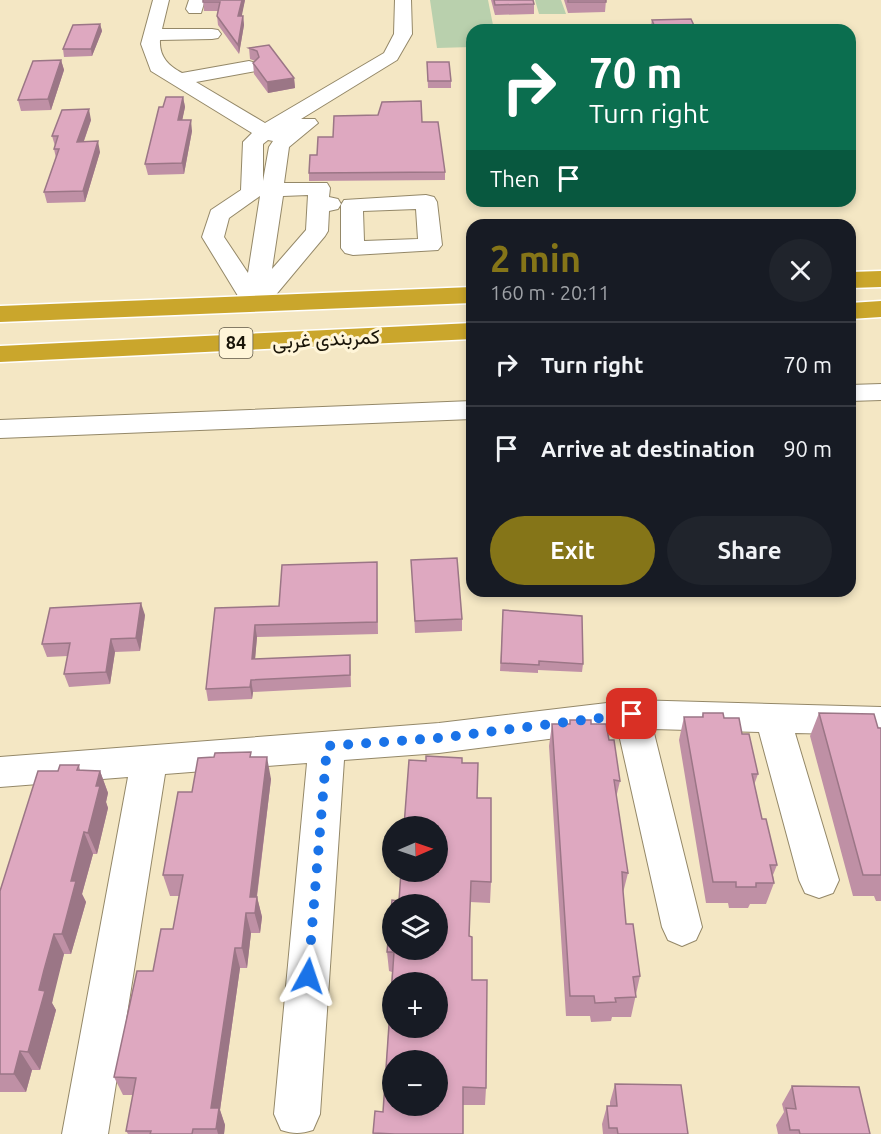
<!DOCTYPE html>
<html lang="en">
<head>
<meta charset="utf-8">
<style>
  body { margin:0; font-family:Ubuntu,Vazirmatn,sans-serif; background:#20242c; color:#f1f3f6; height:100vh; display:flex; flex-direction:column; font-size:22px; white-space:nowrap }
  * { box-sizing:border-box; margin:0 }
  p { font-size:20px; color:#9ea1a6 }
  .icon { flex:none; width:33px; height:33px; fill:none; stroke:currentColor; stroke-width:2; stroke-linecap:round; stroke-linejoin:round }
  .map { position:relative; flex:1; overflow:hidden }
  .drawer { position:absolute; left:466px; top:219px; width:390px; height:378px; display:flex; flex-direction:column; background:#171b24; border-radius:18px; box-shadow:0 3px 9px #0003 }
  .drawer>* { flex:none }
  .hud { position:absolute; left:466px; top:24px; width:390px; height:183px; border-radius:18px; box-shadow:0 3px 9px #0003; background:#0b6e4f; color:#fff; overflow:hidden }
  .needle { width:39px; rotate:88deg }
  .buttons { position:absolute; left:382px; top:816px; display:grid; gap:12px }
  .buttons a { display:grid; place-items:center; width:66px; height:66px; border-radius:50%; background:#171b24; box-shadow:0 3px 9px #0003; font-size:30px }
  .pin { position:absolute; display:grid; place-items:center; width:51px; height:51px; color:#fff; margin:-26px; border-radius:12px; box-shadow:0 3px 9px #0006 }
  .me { position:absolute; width:66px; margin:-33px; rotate:5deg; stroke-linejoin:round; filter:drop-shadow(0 0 4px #0008) }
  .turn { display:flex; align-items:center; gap:21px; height:126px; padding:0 24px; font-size:27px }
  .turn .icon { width:78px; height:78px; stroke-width:2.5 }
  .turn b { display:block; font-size:42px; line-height:51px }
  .then { display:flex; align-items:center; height:57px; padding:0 24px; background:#0003; gap:12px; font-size:22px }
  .round { display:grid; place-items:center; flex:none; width:63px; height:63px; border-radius:32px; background:#20242c }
  .overview { display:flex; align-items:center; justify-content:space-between; height:102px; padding:0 24px }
  h1 { font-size:36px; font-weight:600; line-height:45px; color:#857518 }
  .cta { display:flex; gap:12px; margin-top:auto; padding:12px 24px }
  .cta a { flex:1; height:69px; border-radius:36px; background:#857518; color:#fff; font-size:24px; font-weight:600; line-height:69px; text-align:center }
  .cta a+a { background:#20242c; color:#f1f3f6 }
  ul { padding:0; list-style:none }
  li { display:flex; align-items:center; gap:18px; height:84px; padding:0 24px; border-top:2px solid #363941 }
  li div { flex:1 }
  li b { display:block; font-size:22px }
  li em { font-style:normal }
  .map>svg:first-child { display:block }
</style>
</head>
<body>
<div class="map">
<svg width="881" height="1134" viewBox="0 0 881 1134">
  <rect width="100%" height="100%" fill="#f4e7c4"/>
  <path fill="#b9d0ad" d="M430,0H488L494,30H472V47L437,48Z
    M535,0H561L566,14H539Z"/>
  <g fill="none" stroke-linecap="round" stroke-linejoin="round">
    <defs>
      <path id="minor" d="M153,0H169L162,29H212L218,30L221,34L218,38L212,39L160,40C159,57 169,66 182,73L249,61L256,63L258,67L256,71L196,82L265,123L384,53L394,34L395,0H411L412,34L397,60L301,119H315L318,123L289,147L284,183H327L330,188L329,197L338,199L341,204L338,209L329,211L328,231L325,236L264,309L255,311L246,309L202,237L211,210L241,190L243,142L252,133L151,71L141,44ZM268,140L273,141L269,147L263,181V144ZM308,195L306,230L272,269L283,196ZM260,196L248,273L224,237L229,218Z
        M189,0H205L201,13H189L186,9Z
        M426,195L434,197L437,202L442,245L438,250L353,255L345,253L341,248V205L344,200ZM416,209L418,239L364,241L363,211Z
        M881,384V400L850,401V385Z
        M472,401V419L0,438V420Z
        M632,700L881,707V735L795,733L839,880L833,893L819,898L805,893L799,880L759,732L653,729L702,927L696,940L682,946L668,940L662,927L618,730L439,753L344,760L320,1114L313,1130C301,1134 293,1134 281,1130L274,1114L307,763L165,774L108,1134H62L128,777L0,787V757L439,723Z"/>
      <path id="highway" d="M881,271V287L850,288V272Z
        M472,287V303L0,322V306Z
        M881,301V317L850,319V303Z
        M472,323V339L0,362V346Z"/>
    </defs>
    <use href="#minor" stroke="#948868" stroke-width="2"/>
    <use href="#highway" stroke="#fff" stroke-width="3"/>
    <use href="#minor" fill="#fff" fill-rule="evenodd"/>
    <use href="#highway" fill="#caa62c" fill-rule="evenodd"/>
  </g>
  <path fill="#bf90a5" d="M203,0H245L241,16H243L244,25L239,54L218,25L217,16L218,11H204Z
    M491,0H533L534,4V14L495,15Z
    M564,0H606L605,12L568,13Z
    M652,20L696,30H650Z
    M100,24L102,31L92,56L64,57L63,49Z
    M269,45L294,78L295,88L268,93L254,74L253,63L255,61L250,59L249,48Z
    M61,60L64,70L51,110L21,111L18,100Z
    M427,62L451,81V88H428Z
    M183,97L185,107L182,120L192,131L184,174L148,175L145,164Z
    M91,120L84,141L100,152L85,202L47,203L44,192L56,158L54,149L55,146L52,136Z
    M422,122L445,172V180L309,181V173L317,155L333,137Z
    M377,562L378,634L257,637L255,659L350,655L351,687L253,692L252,699L208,701L206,689L215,608L279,606Z
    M412,572L462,619V631L415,633Z
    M503,610L583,664L582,672L538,670V673L500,671Z
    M145,615L140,651L115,652L110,684L69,687L64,674L68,656L47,657L42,644Z
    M703,713L724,718L742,734L758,774L754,785L762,819L777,865L773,875L774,883L766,904H750L748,908H729L728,903H706L679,740L684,717H702Z
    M819,713L881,728V901H876L874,896H853L810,736Z
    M570,720L591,724L609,740L620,781L616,798L628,873L623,893L626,924L640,976L631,1017H612L611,1021L591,1022L590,1016H566L549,746L552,724H570Z
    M252,757L271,779L257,897L262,917L260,933H251L247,968H240L220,1110L225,1125L224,1134H128L126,1131L133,1095H123L114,1077L153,971L173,929L179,896H170L163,875L192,792Z
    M462,763L477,798L491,882L490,903L470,902L469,936L472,980L486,1088L485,1105H463V1134H373L375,1111L383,1112L392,972L389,971L387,952L399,901Z
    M79,765L80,770L100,771L108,793L106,802L108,808L97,854H93L82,894L86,902L71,954H64L54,990L52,1003L56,1010L40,1070H32L26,1092H0V891L58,771Z
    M615,1084L688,1134H603L602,1124L607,1106H610V1102Z
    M792,1086L870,1134H778L776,1125L784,1112L782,1104Z"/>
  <path fill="#9b7686" d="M242,0H245L240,25L238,16Z
    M243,16L244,25L239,54L238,45Z
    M100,24L102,31L92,56L91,49Z
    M61,60L64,70L51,110L48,99Z
    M294,78L295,88L268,93L267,82Z
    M183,97L185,107L180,131L178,120Z
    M89,109L91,120L80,152L77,142Z
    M191,120L192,131L184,174L182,163Z
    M98,141L100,152L85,202L83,191Z
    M141,603L145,615L140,651L136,638Z
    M255,625L257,637L254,671L252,659Z
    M111,639L115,652L110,684L106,672Z
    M251,680L253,692L252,699L250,687Z
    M267,757L271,779L256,902L257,897L262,917L260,933L250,897Z
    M100,771L108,793L106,802L108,808L97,854L88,833L96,786Z
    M84,832L93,854L82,894L86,902L71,954L62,934L71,881Z
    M246,913L251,933L247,968L242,948Z
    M54,934L64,954L52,1003L56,1010L40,1070L28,1052L39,990Z
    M235,948L240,968L220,1110L225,1125L224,1134H218L211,1108Z
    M20,1051L32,1070L26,1092L14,1074Z"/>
  <path fill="#dea8c0" stroke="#9b7686" stroke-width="1.5" fill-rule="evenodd" d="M203,0H242L238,16H243L238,45L217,16L220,2H203Z
    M494,0H533L534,4L495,5Z
    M568,0H606V2H568Z
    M691,19L696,30H656L652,20Z
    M100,24L91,49H63L73,25Z
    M269,45L294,78L267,82L253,63L259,57L257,51L249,48Z
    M61,60L48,99L18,100L33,61Z
    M427,62H449L451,81H428Z
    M166,97H183L178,120H191L182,163L145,164L159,107H163Z
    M421,101L422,122H438L445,172L309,173L310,155H317L318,137H333L334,116L378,115L382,102Z
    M89,109L77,142L98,141L83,191L44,192L59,149H54L58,136H52L62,110Z
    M457,558L462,619L415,621L411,560Z
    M377,562V622L255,625L252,659L350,655V675L251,680L250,687L206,689L215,608L279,606L282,565Z
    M141,603L136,638L111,639L106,672L64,674L70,643L42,644L50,608Z
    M503,610L582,616L583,664L539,661V665L501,663Z
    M703,713H723L724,718H739L742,734H749L758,774H752L762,819H766L777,865H770L774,883H756V887H736V882H713L684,717H703Z
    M819,713L874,714L878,728H881V875H863Z
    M570,720H591V724H606L609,740H614L620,781L614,780L628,873L622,872L623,891L626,924H633L640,976L633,977L636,997L615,998L616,1002L595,1003L594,996H570L552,724H570Z
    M251,752L250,757H267L250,897H257L255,913H246L242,948H235L211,1108H219L216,1129H193L192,1134H150L151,1131H126L136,1078L114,1077L137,971H153L161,929H173L183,875H163L178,792H192L198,758L214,757L215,753Z
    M426,756L462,758V763H478L477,798H491V882L471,881L469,936L472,937V980H487L486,1088L463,1087V1134H395L373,1133L375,1111L383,1112L394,952H387L392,900L399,901L401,872H438V826H404L409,760L426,761ZM393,904H438V950H393ZM393,982H438V1028H393ZM393,1060H438V1106H393Z
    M60,765H79L77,770L100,771L96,786H100L88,833L84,832L71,881H76L62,934H54L44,970L39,990L45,991L28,1052L20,1051L14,1074H0V891L38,771H58Z
    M615,1084L681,1085L688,1134H618L617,1128H609L607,1106H617Z
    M792,1086L859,1087L870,1134H800L799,1130H790L786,1108L796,1109Z"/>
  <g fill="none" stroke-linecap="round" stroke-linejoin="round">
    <path stroke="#1a73e8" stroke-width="10" stroke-dasharray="0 18" d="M308,976L327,746L439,738L632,714"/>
  </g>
  <g text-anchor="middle" stroke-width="6" stroke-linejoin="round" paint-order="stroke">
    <rect fill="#fff5d8" stroke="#5f5847" stroke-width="1.5" x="219.5" y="328" width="33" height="30" rx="4.5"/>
    <g font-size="18" font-weight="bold" fill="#1a1509">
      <text x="236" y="349">84</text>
    </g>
    <g font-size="20" fill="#1a1509" stroke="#fff5d8">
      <text transform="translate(326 339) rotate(-3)" y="7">کمربندی غربی</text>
    </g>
  </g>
</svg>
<div class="buttons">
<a><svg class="needle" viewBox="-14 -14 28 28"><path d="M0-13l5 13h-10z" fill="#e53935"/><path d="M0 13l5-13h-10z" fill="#9ea1a6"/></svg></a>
<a><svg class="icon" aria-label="layers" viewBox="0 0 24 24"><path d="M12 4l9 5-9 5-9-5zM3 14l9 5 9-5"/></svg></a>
<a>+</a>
<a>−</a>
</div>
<div class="pin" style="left:632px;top:714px;background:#d93025"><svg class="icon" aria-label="arrive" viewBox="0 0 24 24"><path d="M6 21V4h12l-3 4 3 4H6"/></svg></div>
<svg class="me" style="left:308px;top:976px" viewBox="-20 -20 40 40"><path d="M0-17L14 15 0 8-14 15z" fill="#1a73e8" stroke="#fff" stroke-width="4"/></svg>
<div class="hud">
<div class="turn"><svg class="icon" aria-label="right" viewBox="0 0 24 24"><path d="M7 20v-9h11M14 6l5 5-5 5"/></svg><div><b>70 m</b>Turn right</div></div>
<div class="then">Then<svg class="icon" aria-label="arrive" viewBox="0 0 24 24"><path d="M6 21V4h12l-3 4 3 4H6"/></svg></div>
</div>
<section class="drawer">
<div class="overview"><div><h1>2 min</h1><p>160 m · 20:11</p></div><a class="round"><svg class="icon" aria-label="close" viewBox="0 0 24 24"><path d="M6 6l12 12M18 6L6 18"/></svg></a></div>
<ul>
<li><svg class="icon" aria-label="right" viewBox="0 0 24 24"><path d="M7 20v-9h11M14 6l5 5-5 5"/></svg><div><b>Turn right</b></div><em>70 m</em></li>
<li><svg class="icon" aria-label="arrive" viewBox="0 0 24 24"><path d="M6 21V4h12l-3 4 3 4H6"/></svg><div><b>Arrive at destination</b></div><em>90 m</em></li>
</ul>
<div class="cta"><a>Exit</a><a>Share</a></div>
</section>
</div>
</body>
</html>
